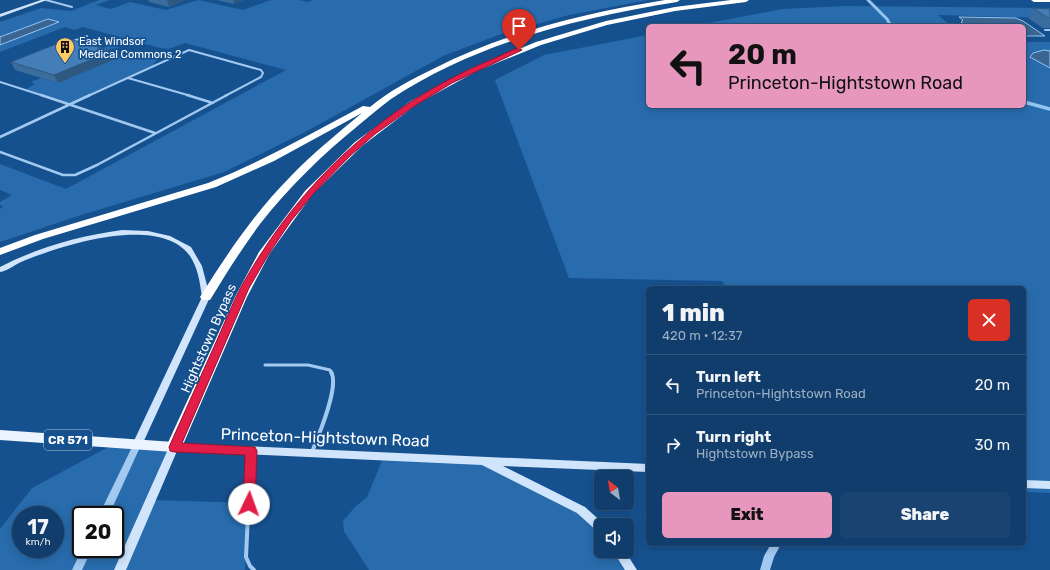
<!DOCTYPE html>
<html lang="en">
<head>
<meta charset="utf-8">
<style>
  body { margin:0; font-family:Rubik,sans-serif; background:#194471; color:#f1f3f6; height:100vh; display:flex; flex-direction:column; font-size:15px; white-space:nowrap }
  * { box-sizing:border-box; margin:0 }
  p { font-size:13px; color:#9caec1 }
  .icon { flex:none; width:22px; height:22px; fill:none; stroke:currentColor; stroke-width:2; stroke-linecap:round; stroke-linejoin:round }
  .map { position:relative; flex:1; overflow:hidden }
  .sheet { position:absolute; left:646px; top:286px; width:380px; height:260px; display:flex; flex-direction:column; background:#103d6b; border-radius:6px; box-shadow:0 2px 10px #0003,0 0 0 1px #30567e }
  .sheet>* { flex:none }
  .guide { position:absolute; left:646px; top:24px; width:380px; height:84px; border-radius:6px; box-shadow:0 2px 10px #0003,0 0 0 1px #30567e; background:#e797bd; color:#111; overflow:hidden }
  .needle { width:26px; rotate:329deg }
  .buttons { position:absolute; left:594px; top:470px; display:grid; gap:8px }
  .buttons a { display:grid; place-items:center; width:40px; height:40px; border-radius:6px; background:#103d6b; box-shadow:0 2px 10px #0003,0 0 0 1px #30567e; font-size:20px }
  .speed { position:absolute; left:12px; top:506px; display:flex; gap:8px; font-size:20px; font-weight:700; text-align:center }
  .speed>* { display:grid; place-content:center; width:52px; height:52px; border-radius:50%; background:#103d6b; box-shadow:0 2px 10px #0003,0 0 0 1px #30567e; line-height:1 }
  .speed small { font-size:10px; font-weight:400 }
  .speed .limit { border:2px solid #111; border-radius:6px; background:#fff; color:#111 }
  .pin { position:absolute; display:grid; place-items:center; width:34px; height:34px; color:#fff; margin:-41px -17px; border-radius:50% 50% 50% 0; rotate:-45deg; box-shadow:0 0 4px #0007 }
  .pin .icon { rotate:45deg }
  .me { position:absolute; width:44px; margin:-22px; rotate:3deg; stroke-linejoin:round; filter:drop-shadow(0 0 3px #0008) }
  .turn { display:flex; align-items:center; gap:14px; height:84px; padding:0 16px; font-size:18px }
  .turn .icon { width:52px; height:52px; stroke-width:2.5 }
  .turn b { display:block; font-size:28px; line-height:34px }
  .round { display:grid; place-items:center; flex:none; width:42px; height:42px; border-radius:6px; background:#194471 }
  .head { display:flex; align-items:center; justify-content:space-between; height:68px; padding:0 16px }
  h1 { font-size:24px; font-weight:800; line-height:30px }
  .primary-button { display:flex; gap:8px; margin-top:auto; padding:8px 16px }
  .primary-button a { flex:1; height:46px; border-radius:6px; background:#e797bd; color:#111; font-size:16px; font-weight:800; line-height:46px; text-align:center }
  .primary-button a+a { background:#194471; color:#f1f3f6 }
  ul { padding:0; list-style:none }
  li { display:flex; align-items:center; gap:12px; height:60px; padding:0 16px; border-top:1px solid #30567e }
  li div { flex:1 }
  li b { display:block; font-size:15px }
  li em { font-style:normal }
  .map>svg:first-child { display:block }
</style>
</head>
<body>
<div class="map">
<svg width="1050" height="570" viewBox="0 0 1050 570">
  <rect width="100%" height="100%" fill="#16518f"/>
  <path fill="#286cad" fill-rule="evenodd" d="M99,0H110L96,5L111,9L130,2L166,10L198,0L243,10L271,0H299L308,2L313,0H648L569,15L501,34L443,56L307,131L224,172L78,216L0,242V209L3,207L0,205V202L12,195L0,190V164L66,189L286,70L185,43L169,49L160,48L83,27L74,30L65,27L0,52V22L41,8L71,11Z
    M846,6L1050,8V18L938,15L951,26H693L783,9Z
    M648,35V106H1024V42H1050V493L1024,492V288H726L722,281L569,278L495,80L544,55Z
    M94,40L97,41L91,44L103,48L110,45L120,48L109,49L108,53L119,52V57L142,54L158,59L153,65L70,105L25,90L35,84L31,82L41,78L58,83L69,46L83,41Z
    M114,444L174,447L152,500L249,503L245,570H0V529L32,488ZM21,515H55V549H21ZM81,515H115V549H81Z
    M384,456L484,461L541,490L601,528V551H619L631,570H369L344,531L343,521L355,507L367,497Z"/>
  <path fill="#3b6693" stroke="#94c5f2" d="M959,17L1016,18L1023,21L1045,36H1024V26H967L961,22L963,20Z
    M48,19L59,22L0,45V37Z
    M1044,50L1050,51V68L1030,57L1033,53Z"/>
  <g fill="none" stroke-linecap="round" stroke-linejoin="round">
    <path stroke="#94c5f2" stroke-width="3" d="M868,0L887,19L891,26"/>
    <path stroke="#94c5f2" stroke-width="3.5" d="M1024,102L1050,109"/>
    <path stroke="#a2c9f0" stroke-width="2" d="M46,0L72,7
      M1045,30H1050
      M71,42L87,36
      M149,53L170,59
      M128,78L191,96
      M0,82L44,96
      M88,96L189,50L261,70L263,73L261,77L225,96"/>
    <path stroke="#a2c9f0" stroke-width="2.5" d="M41,95L155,133
      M187,95L213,103
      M0,137L90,95
      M0,152L63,175H75L97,165L227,95"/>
    <path stroke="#a2c9f0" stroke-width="3" d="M265,365H308L330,370L332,373"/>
    <path stroke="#a2c9f0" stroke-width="4" d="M251,451L246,557L250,566L254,570
      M312,452C318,437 340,386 331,372"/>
    <path fill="#a2c9f0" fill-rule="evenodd" d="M137,441L140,443L141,445L109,515H99L133,445L134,443Z
      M771,544H781L774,557L770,570H760L764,556Z
      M82,549H92L82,570H72Z"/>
    <path fill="#d0e5fb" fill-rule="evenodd" d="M41,0H47L0,17V14Z
      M122,230L148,231L170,236L191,247L202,266L210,297L142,445L141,448L137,449L133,448L132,445L202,297C200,283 198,268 190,256C163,218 81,240 45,253C36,256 27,259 19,263C13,266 7,271 0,272V267C39,247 79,236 122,230Z
      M174,443L648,464V472L503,466L585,507L605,525H601V533L597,531L577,513L482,465L177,451L126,570H114L169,447L170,444Z
      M1024,480L1050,481V489L1024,488Z
      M613,551H625L637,570H625Z"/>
    <path fill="#ebf4ff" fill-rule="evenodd" d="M0,430L174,442L178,443L180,447L178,451L174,452L0,440Z"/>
    <path fill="#fff" fill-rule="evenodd" d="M665,0H680L677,2C577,18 476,43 391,99C380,107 370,116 360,124C323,154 289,187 260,224C242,248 226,274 210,300H202L200,297C227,254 255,212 291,176C313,153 338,133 362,113L274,161L216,187L43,239L0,255V248L35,235L208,183C262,162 312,133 363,106L370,107C389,91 412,79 435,68C507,32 585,13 665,0Z
      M731,0H749L746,2L675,11L607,25L541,45L477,71L417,104L362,146L312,195L270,253L247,297L182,447L179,451L174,453L169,451L166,447L235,297L259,252L305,191L355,142L411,101L472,68L536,42L606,21L675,7Z
      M1031,0H1050V2H1034Z"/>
  </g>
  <path fill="#3a6c9e" d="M148,0H185L169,7L149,2Z
    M217,0H244L234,4Z
    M1033,8L1050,9V28H1043L1028,18Z
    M115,59L58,83L15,70L11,62Z"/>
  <path fill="#2f5881" d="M167,0H185L169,7Z
    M233,0H244L234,4Z
    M112,51L115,59L58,83L54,75Z"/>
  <path fill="#437eb8" stroke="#2f5881" d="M1033,8L1050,9V18H1048Z
    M69,39L112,51L54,75L11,62Z"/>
  <path fill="#e11d48" stroke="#92132f" d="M517,48L522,50L452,83L413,107L375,134L350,156L314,193L291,221L270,252L249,288L182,443L255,447L257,451L255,504L253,507L249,509L244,507L243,504L245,455L174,452L170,451L169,447C185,411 201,376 217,340C225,322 232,304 241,287C289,200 359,127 448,80C470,68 494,59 517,48Z"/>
  <defs>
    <symbol id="building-pin" viewBox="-11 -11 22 30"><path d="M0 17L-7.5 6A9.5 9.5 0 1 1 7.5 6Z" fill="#ffc961" stroke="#16518f"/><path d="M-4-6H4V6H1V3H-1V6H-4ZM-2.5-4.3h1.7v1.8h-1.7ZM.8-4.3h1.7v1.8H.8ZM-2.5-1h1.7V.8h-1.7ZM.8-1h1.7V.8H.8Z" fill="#111"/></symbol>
  </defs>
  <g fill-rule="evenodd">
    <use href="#building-pin" x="54" y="36" width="22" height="30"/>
  </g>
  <g text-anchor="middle" stroke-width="3.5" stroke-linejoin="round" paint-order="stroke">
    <g font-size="11" fill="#fff" stroke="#16518f" text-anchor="start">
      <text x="79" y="45">East Windsor<tspan x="79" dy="13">Medical Commons 2</tspan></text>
    </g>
    <rect fill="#16518f" stroke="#b9cbdd" stroke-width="1" x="44" y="430" width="48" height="20" rx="3"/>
    <g font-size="12" font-weight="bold" fill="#fff">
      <text x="68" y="444">CR 571</text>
    </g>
    <g font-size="13" fill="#fff" stroke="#16518f">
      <text transform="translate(208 338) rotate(-66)" y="5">Hightstown Bypass</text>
    </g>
    <g font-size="16" fill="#fff" stroke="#16518f">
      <text transform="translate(325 437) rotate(2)" y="6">Princeton-Hightstown Road</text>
    </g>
  </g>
</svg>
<div class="buttons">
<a><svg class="needle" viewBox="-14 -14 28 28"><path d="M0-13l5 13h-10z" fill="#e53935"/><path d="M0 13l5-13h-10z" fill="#9caec1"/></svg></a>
<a><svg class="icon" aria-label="sound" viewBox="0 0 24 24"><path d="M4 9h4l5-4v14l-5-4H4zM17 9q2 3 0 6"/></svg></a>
</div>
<div class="speed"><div>17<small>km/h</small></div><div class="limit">20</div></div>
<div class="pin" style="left:519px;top:50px;background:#d93025"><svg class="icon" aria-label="arrive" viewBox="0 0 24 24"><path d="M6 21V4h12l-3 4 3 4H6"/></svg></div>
<svg class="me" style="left:249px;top:504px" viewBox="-20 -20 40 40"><circle r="19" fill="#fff"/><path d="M0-13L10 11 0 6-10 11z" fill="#e11d48"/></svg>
<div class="guide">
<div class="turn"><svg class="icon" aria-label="left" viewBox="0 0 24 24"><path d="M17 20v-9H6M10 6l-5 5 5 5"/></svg><div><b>20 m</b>Princeton-Hightstown Road</div></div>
</div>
<section class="sheet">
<div class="head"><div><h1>1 min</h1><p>420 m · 12:37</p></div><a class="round" style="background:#d93025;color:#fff"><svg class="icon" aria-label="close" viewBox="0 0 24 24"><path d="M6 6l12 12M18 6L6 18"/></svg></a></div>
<ul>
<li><svg class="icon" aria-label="left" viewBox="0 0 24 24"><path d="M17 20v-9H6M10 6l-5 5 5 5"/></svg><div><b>Turn left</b><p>Princeton-Hightstown Road</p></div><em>20 m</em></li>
<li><svg class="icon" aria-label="right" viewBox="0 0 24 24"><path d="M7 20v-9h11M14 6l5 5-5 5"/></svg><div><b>Turn right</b><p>Hightstown Bypass</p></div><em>30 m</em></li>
</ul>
<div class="primary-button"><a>Exit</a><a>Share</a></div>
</section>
</div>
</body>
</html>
